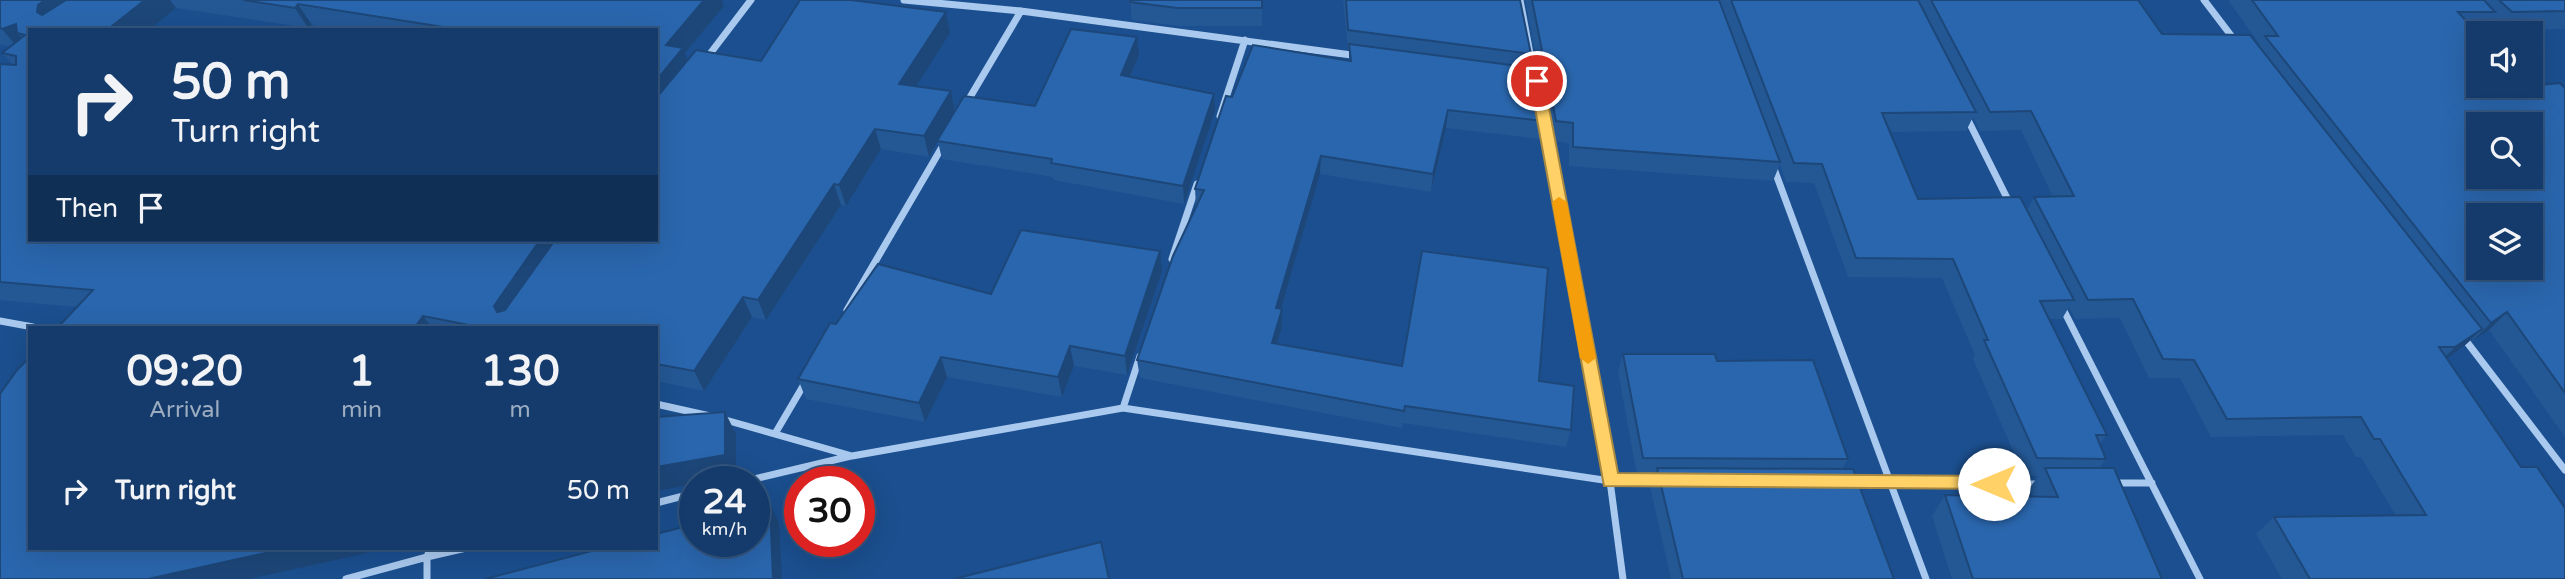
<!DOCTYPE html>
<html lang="en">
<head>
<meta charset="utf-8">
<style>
  body { margin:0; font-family:"Varela Round",sans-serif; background:#1d4271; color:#f1f3f6; height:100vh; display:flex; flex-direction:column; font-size:26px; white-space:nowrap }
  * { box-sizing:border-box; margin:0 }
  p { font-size:23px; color:#9dadc1 }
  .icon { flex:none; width:38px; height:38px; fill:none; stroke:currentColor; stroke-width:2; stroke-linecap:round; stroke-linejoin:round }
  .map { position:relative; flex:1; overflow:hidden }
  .panel { position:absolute; left:28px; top:326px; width:630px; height:224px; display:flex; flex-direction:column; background:#143b6b; border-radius:0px; box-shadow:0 7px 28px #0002,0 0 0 2px #33557e }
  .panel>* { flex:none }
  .hud { position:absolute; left:28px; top:28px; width:630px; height:214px; border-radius:0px; box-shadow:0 7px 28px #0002,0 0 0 2px #33557e; background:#143b6b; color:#f1f3f6; overflow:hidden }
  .controls { position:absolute; left:2466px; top:21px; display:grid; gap:14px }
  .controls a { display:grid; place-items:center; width:77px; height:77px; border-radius:0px; background:#143b6b; box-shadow:0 7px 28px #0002,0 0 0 2px #33557e; font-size:35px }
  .speed { position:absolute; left:679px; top:466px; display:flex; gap:14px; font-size:35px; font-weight:700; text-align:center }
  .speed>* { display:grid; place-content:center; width:91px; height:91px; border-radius:50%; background:#143b6b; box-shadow:0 7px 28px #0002,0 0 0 2px #33557e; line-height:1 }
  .speed small { font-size:18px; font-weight:400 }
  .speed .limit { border:10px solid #d22; background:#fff; color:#111 }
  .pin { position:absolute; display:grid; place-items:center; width:60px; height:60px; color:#fff; margin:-30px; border:4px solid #fff; border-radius:50%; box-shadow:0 2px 7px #0007 }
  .me { position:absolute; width:77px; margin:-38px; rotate:270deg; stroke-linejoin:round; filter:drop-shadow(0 0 5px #0008) }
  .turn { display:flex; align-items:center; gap:24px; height:147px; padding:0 28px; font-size:32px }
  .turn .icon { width:91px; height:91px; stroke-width:2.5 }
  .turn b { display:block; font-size:49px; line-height:60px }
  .then { display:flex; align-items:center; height:66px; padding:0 28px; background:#0003; gap:14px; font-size:26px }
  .eta { display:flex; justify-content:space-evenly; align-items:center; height:119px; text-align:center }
  .eta b { font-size:42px; font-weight:700; line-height:49px }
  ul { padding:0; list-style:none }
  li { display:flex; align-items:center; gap:21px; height:91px; padding:0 28px }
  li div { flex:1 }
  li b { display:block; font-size:26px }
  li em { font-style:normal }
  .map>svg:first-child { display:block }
</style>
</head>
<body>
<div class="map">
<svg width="2565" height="579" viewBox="0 0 2565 579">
  <rect width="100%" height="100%" fill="#1b4f8f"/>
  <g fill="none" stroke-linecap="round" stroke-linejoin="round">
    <path stroke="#a9c9ee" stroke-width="7" d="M904,0L1021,11L1359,56
      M1520,0L1610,481L1623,579
      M2204,0L2236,42
      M2479,19L2492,33
      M706,59L751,0
      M2530,77L2544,92
      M966,104L1021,11
      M1220,116L1245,40
      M1967,118L2010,204
      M1773,166L1926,579
      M1172,259L1197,184
      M2061,305L2200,579
      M847,310L945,142
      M0,321L33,327
      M2463,337L2565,470
      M656,404L710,416
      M1123,408L1140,356
      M722,419L852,456L1123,408L1610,481H1661
      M776,432L806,381
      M746,481L851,456
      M1851,483L2042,484
      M2114,483H2152
      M656,503L695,493
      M346,579L427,557L430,548
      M427,579V557L466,548"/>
  </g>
  <path fill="#245895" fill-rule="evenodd" d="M0,0H722L724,6L685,53L688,60L761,61L946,12L950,33L916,86L951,91L955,111L1035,106L1139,55L1130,77L1215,111L1184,204L1054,180L1053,177L942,159L938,142L929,157L881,149L846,206L841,205L766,320L752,317L704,391L656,381V327H58L77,307L0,300V64H12L2,53L10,47L0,44ZM176,8L308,28L312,25L343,30H656V240H30V30H149Z
    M1130,0H1262V26H1179L1132,20Z
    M1343,0H1520L1531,54L1529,68L1543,121L1540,139L1446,128L1431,192L1320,174L1281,309H1282V327L1277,344L1402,366L1539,381L1571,430L1566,447L1403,423L1402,428L1140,378L1137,360L1196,206L1195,189L1232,97L1349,60V49H1348Z
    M1525,0H2138L2162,34L2259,46L2260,45L2228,0H2565V29L2497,30L2488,21L2481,30H2474L2478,86L2565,88V437L2489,330L2473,340L2472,339L2463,347L2447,358L2565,579H2282L2256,534L2274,517L2396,516L2361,457H2356L2343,435L2211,437L2180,378H2149L2120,318L2075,319L2069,307L2062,319H2049L2107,435L2100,444L2106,459L2099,468L2162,579H1952L1932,516L1945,495L2033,497L2029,489L2038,476H2024L1973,359L1975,355L1942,278L1848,277L1814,183L1786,182L1780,164L1773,181L1569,166V143L1553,141ZM1973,117L1980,131L2021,130L2053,197H2034L2027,210L1918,199L1890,132L1966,131Z
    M1162,271L1127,375L1074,366L1062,397L947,377L925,422L806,399L798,379L836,324L991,294Z
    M1623,354L1717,361L1848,459L1842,469L1894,579H1671L1650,487L1654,475H1637L1618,371Z"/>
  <path fill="#1d4779" d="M45,0H87L55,25L37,12L38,5Z
    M145,0H170L176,8L149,30H107Z
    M704,0H722L724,6L685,53L691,68L656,114V81L666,45Z
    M298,4L312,25L308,28L295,8Z
    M946,12L950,33L905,104L899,84Z
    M16,24L17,33L29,46L20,50L2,29Z
    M1137,37L1139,55L1123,93L1121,75Z
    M951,91L955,112L929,157L924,136Z
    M1214,94L1215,111L1184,204L1183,186Z
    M1448,110L1446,128L1431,192L1433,174Z
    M875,129L881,149L846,206L839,185Z
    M1321,156L1320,174L1276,326V308Z
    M834,184L841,205L766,320L758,300Z
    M540,240H566L507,326L497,312L494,306Z
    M1160,251L1162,271L1127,375L1125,356Z
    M743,297L752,317L704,391L694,371Z
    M1282,309V327L1272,360V343Z
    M2507,312L2489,330L2473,340L2491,323Z
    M423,316L432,327H415Z
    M2482,329L2463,347L2437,365L2455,347Z
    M1070,346L1074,366L1062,397L1058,377Z
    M941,357L947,377L925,422L919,403Z
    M725,412L736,434V476L707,481H695V484L656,491V467Z
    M770,504L779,523L782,579H773Z
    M288,548H389L250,579H148Z"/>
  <path fill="#2a66ad" stroke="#1d4779" stroke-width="2" fill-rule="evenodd" d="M0,0H45L38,5L37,12L42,15L66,0H145L107,30H30V240H540L494,306L497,312L505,310L555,240H656V98L696,50L761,61L800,0H851L946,12L899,84L951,91L924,136L875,129L839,185L834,184L758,300L743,297L694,371L656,364V327H479L423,316L415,327H58L93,290L0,282V64L16,65V56L2,53L25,35L17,33L16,24L2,29L0,28Z
    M243,0H704L666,45L683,48L656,81V30H462L298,4L295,8Z
    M1130,0H1262V8H1177L1130,2Z
    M1346,0H1520L1531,54L1348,30Z
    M1532,0H1719L1780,162L1573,147V123L1556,121Z
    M1731,0H1918L1976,112L1882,113L1918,199L2020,197L2074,300L2040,301L2107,435H2096L2106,459L2037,458L1984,340H1988L1953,259L1856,258L1822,164L1794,163Z
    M1931,0H2138L2162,34L2250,35L2482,329L2455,347H2439L2521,467H2537L2565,508V579H2310L2274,517L2426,515L2380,439H2374L2361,417L2227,419L2194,360L2163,359L2133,299L2088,300L2034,197L2074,196L2031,111L1990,112Z
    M2252,0H2484L2495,12H2458L2478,34V86H2530L2560,83L2565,88V393L2507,312L2491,323L2265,36H2278ZM2478,124H2530V177H2478ZM2478,215H2530V268H2478Z
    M2499,0H2565V11L2512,12Z
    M1071,29L1137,37L1121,75L1214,94L1183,186L1051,163L1052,159L937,141L964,96L1035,106Z
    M1349,44L1533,68L1543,121L1448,110L1433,174L1321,156L1276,308L1282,309L1272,343L1402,366L1422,251L1548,268L1539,381L1574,386L1571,430L1405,406L1404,411L1137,360L1173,256L1204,190L1195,189L1226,96L1232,97L1253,45L1351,61Z
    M1021,230L1160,251L1125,356L1070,346L1058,377L941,357L919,403L798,379L830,323L836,324L878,264L991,294Z
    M1623,354H1715L1717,361L1813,360L1848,459L1643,458Z
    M30,357V548H288L148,579H0V394L17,370Z
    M725,412V455L656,467V417Z
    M1657,468L1853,469L1894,579H1683Z
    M2045,468H2114L2162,579H1973L1945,495L2058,497Z
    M770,504L773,579H485L603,548H656V534L695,524V541H754V508Z
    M1101,542L1109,579H954Z"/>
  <path fill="#ffd166" stroke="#a68842" stroke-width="2" d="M1537,76L1544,81L1618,473L1994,476L2003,484L2001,489L1604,486L1530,81Z"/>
  <path fill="#f59e0b" d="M1559,197L1567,202L1596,358L1588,364L1580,358L1552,202Z"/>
</svg>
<div class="controls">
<a><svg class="icon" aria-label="sound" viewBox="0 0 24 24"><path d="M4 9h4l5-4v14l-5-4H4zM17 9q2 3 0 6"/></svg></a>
<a><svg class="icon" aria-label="search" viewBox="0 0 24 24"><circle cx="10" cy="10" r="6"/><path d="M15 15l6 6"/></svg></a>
<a><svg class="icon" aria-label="layers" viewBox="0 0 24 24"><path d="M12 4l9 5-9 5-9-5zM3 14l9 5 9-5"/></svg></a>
</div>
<div class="speed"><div>24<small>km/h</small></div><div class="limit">30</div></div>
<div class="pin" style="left:1537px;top:81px;background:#d93025"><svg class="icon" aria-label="arrive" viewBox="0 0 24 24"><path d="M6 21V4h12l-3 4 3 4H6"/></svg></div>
<svg class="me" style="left:1994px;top:484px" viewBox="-20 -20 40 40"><circle r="19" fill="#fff"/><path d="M0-13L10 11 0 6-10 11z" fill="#ffd166"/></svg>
<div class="hud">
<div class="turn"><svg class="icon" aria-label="right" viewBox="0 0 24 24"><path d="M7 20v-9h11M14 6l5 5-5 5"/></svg><div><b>50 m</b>Turn right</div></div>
<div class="then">Then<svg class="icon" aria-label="arrive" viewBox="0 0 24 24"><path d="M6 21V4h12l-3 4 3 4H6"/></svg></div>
</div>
<section class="panel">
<div class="eta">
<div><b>09:20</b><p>Arrival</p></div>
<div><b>1</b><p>min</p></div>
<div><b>130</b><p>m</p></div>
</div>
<ul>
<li><svg class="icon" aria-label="right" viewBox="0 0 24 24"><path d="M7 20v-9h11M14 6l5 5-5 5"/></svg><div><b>Turn right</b></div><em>50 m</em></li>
</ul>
</section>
</div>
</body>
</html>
